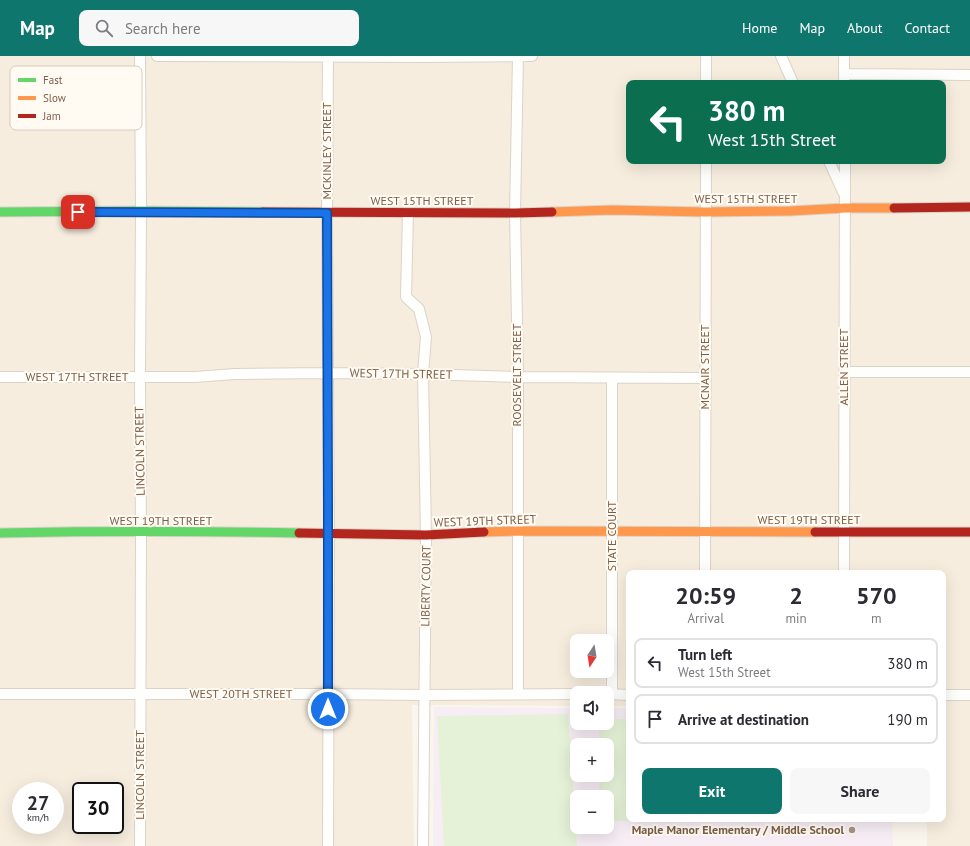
<!DOCTYPE html>
<html lang="en">
<head>
<meta charset="utf-8">
<style>
  body { margin:0; font-family:"PT Sans",sans-serif; background:#f7f7f7; color:#2b2b33; height:100vh; display:flex; flex-direction:column; font-size:15px; white-space:nowrap }
  * { box-sizing:border-box; margin:0 }
  p { font-size:13px; color:#7c7c81 }
  .icon { flex:none; width:22px; height:22px; fill:none; stroke:currentColor; stroke-width:2; stroke-linecap:round; stroke-linejoin:round }
  .map { position:relative; flex:1; overflow:hidden }
  .sheet { position:absolute; left:626px; top:514px; width:320px; height:252px; display:flex; flex-direction:column; background:#fff; border-radius:8px; box-shadow:0 4px 16px #0002 }
  .sheet>* { flex:none }
  .guide { position:absolute; left:626px; top:24px; width:320px; height:84px; border-radius:8px; box-shadow:0 4px 16px #0002; background:#0b6e4f; color:#fff; overflow:hidden }
  .needle { width:26px; rotate:192deg }
  .buttons { position:absolute; left:570px; top:578px; display:grid; gap:8px }
  .buttons a { display:grid; place-items:center; width:44px; height:44px; border-radius:8px; background:#fff; box-shadow:0 4px 16px #0002; font-size:20px }
  .speed { position:absolute; left:12px; top:726px; display:flex; gap:8px; font-size:20px; font-weight:700; text-align:center }
  .speed>* { display:grid; place-content:center; width:52px; height:52px; border-radius:50%; background:#fff; box-shadow:0 4px 16px #0002; line-height:1 }
  .speed small { font-size:10px; font-weight:400 }
  .speed .limit { border:2px solid #111; border-radius:6px; background:#fff; color:#111 }
  .pin { position:absolute; display:grid; place-items:center; width:34px; height:34px; color:#fff; margin:-17px; border-radius:8px; box-shadow:0 2px 6px #0006 }
  .me { position:absolute; width:44px; margin:-22px; rotate:0deg; stroke-linejoin:round; filter:drop-shadow(0 0 3px #0008) }
  .turn { display:flex; align-items:center; gap:14px; height:84px; padding:0 16px; font-size:18px }
  .turn .icon { width:52px; height:52px; stroke-width:2.5 }
  .turn b { display:block; font-size:28px; line-height:34px }
  .eta { display:flex; justify-content:space-evenly; align-items:center; height:68px; text-align:center }
  .eta b { font-size:24px; font-weight:800; line-height:28px }
  .action { display:flex; gap:8px; margin-top:auto; padding:8px 16px }
  .action a { flex:1; height:46px; border-radius:8px; background:#0f766e; color:#fff; font-size:16px; font-weight:800; line-height:46px; text-align:center }
  .action a+a { background:#f7f7f7; color:#2b2b33 }
  ul { padding:0; list-style:none }
  li { display:flex; align-items:center; gap:12px; height:50px; margin:0 8px 6px; padding:0 8px; border:2px solid #e1e1e2; border-radius:8px }
  li div { flex:1 }
  li b { display:block; font-size:15px }
  li em { font-style:normal }
  header { display:flex; align-items:center; gap:24px; box-sizing:border-box; height:56px; padding:0 20px; background:#0f766e; color:#fff }
  header strong { font-size:19px }
  nav { display:flex; gap:22px; margin-inline-start:auto; font-size:14px }
  .search { width:280px; height:36px; background:#f7f7f7; display:flex; align-items:center; gap:10px; box-sizing:border-box; padding:0 14px; border-radius:8px; color:#7c7c81; font-size:15px }
  .map>svg:first-child { display:block }
</style>
</head>
<body>
<header>
<strong>Map</strong>
<div class="search"><svg class="icon" aria-label="search" viewBox="0 0 24 24"><circle cx="10" cy="10" r="6"/><path d="M15 15l6 6"/></svg>Search here</div>
<nav><a>Home</a><a>Map</a><a>About</a><a>Contact</a></nav>
</header>
<div class="map">
<svg width="970" height="790" viewBox="0 0 970 790">
  <rect width="100%" height="100%" fill="#faf6ee"/>
  <path fill="#f6edde" fill-rule="evenodd" d="M0,0H970V790H927V763H943V517H629V650H607V637H577V650L412,649L414,790H0ZM629,27H943V105H629ZM577,585H607V615H577ZM21,735H55V769H21ZM81,735H115V769H81Z"/>
  <path fill="#f7edf5" fill-rule="evenodd" d="M434,651L577,652V667H607V652H629V763H892L893,790H433ZM577,689H607V719H577ZM577,741H607V771H577Z"/>
  <path fill="#e5f2d7" d="M568,658L577,790H444L437,660Z
    M607,663H629V763H767V764L607,765V741H599V719H607V689H599V667H607Z"/>
  <g fill="none" stroke-linecap="round" stroke-linejoin="round">
    <defs>
      <path id="street" d="M157,0L423,1L532,0
        M781,0L793,27
        M844,0V27
        M844,18L970,19
        M706,27V0
        M829,105L843,136
        M408,157L406,241L419,253L426,281L423,318L426,479L423,790
        M844,316H970
        M0,321H195L235,318L328,317L423,318L518,321L705,322
        M612,322V638
        M705,517L706,105
        M844,517L845,105
        M0,638H328L424,639L577,638
        M518,638V321L515,157L518,0
        M607,638L629,639
        M943,639H970
        M140,790L141,477L140,321L141,155L140,0
        M328,790L329,477L327,157L328,0"/>
      <path id="fast" d="M0,156L141,155L263,156
        M0,477C100,475 199,475 299,477"/>
      <path id="slow" d="M552,156L612,154L705,156L790,155L845,152H894
        M484,476L518,475L815,476"/>
      <path id="jam" d="M894,152L970,151
        M263,156L515,157L552,156
        M815,476H970
        M299,477L426,479L484,476"/>
    </defs>
    <use href="#street" stroke="#dad3cc" stroke-width="12"/>
    <use href="#fast" stroke="#dad3ca" stroke-width="11"/>
    <use href="#slow" stroke="#dad3ca" stroke-width="11"/>
    <use href="#jam" stroke="#dad3ca" stroke-width="11"/>
    <use href="#street" stroke="#fefefc" stroke-width="10"/>
    <use href="#fast" stroke="#63d668" stroke-width="9"/>
    <use href="#slow" stroke="#ff974d" stroke-width="9"/>
    <use href="#jam" stroke="#b3261e" stroke-width="9"/>
  </g>
  <g fill="none" stroke-linecap="round" stroke-linejoin="round">
    <defs>
      <path id="route" d="M78,156L327,157L328,448V653"/>
    </defs>
    <use href="#route" stroke="#114b97" stroke-width="10"/>
    <use href="#route" stroke="#1a73e8" stroke-width="7"/>
  </g>
  <circle fill="#a99483" stroke="#fffbf2" stroke-width="1.5" cx="852" cy="774" r="4"/>
  <g text-anchor="middle" stroke-width="4" stroke-linejoin="round" paint-order="stroke">
    <g font-size="12" fill="#7d5f49" stroke="#fffbf2">
      <text transform="translate(327 95) rotate(-90)" y="4">MCKINLEY STREET</text>
      <text x="746" y="147">WEST 15TH STREET</text>
      <text x="422" y="149">WEST 15TH STREET</text>
      <text transform="translate(705 311) rotate(-90)" y="4">MCNAIR STREET</text>
      <text transform="translate(844 311) rotate(-90)" y="4">ALLEN STREET</text>
      <text transform="translate(401 318) rotate(1)" y="4">WEST 17TH STREET</text>
      <text transform="translate(517 319) rotate(-90)" y="4">ROOSEVELT STREET</text>
      <text x="77" y="325">WEST 17TH STREET</text>
      <text transform="translate(140 395) rotate(-91)" y="4">LINCOLN STREET</text>
      <text x="809" y="468">WEST 19TH STREET</text>
      <text x="161" y="469">WEST 19TH STREET</text>
      <text transform="translate(485 465) rotate(-2)" y="4">WEST 19TH STREET</text>
      <text transform="translate(612 480) rotate(-90)" y="4">STATE COURT</text>
      <text transform="translate(426 530) rotate(-89)" y="4">LIBERTY COURT</text>
      <text x="241" y="642">WEST 20TH STREET</text>
      <text transform="translate(140 719) rotate(-90)" y="4">LINCOLN STREET</text>
    </g>
    <g font-size="12" font-weight="bold" fill="#7d5f49" stroke="#fffbf2" text-anchor="end">
      <text x="844" y="778">Maple Manor Elementary / Middle School</text>
    </g>
  </g>
  <rect x="10" y="10" width="132" height="64" rx="6" fill="#fffbf2" stroke="#d8ccbf" stroke-width="1"/>
  <rect x="18" y="22" width="18" height="4" fill="#63d668"/>
  <rect x="18" y="40" width="18" height="4" fill="#ff974d"/>
  <rect x="18" y="58" width="18" height="4" fill="#b3261e"/>
  <g font-size="11" fill="#7d5f49">
    <text x="43" y="28">Fast</text>
    <text x="43" y="46">Slow</text>
    <text x="43" y="64">Jam</text>
  </g>
</svg>
<div class="buttons">
<a><svg class="needle" viewBox="-14 -14 28 28"><path d="M0-13l5 13h-10z" fill="#e53935"/><path d="M0 13l5-13h-10z" fill="#7c7c81"/></svg></a>
<a><svg class="icon" aria-label="sound" viewBox="0 0 24 24"><path d="M4 9h4l5-4v14l-5-4H4zM17 9q2 3 0 6"/></svg></a>
<a>+</a>
<a>−</a>
</div>
<div class="speed"><div>27<small>km/h</small></div><div class="limit">30</div></div>
<div class="pin" style="left:78px;top:156px;background:#d93025"><svg class="icon" aria-label="arrive" viewBox="0 0 24 24"><path d="M6 21V4h12l-3 4 3 4H6"/></svg></div>
<svg class="me" style="left:328px;top:653px" viewBox="-20 -20 40 40"><circle r="17" fill="#1a73e8" stroke="#fff" stroke-width="3"/><path d="M0-11L8 9 0 5-8 9z" fill="#fff"/></svg>
<div class="guide">
<div class="turn"><svg class="icon" aria-label="left" viewBox="0 0 24 24"><path d="M17 20v-9H6M10 6l-5 5 5 5"/></svg><div><b>380 m</b>West 15th Street</div></div>
</div>
<section class="sheet">
<div class="eta">
<div><b>20:59</b><p>Arrival</p></div>
<div><b>2</b><p>min</p></div>
<div><b>570</b><p>m</p></div>
</div>
<ul>
<li><svg class="icon" aria-label="left" viewBox="0 0 24 24"><path d="M17 20v-9H6M10 6l-5 5 5 5"/></svg><div><b>Turn left</b><p>West 15th Street</p></div><em>380 m</em></li>
<li><svg class="icon" aria-label="arrive" viewBox="0 0 24 24"><path d="M6 21V4h12l-3 4 3 4H6"/></svg><div><b>Arrive at destination</b></div><em>190 m</em></li>
</ul>
<div class="action"><a>Exit</a><a>Share</a></div>
</section>
</div>
</body>
</html>
